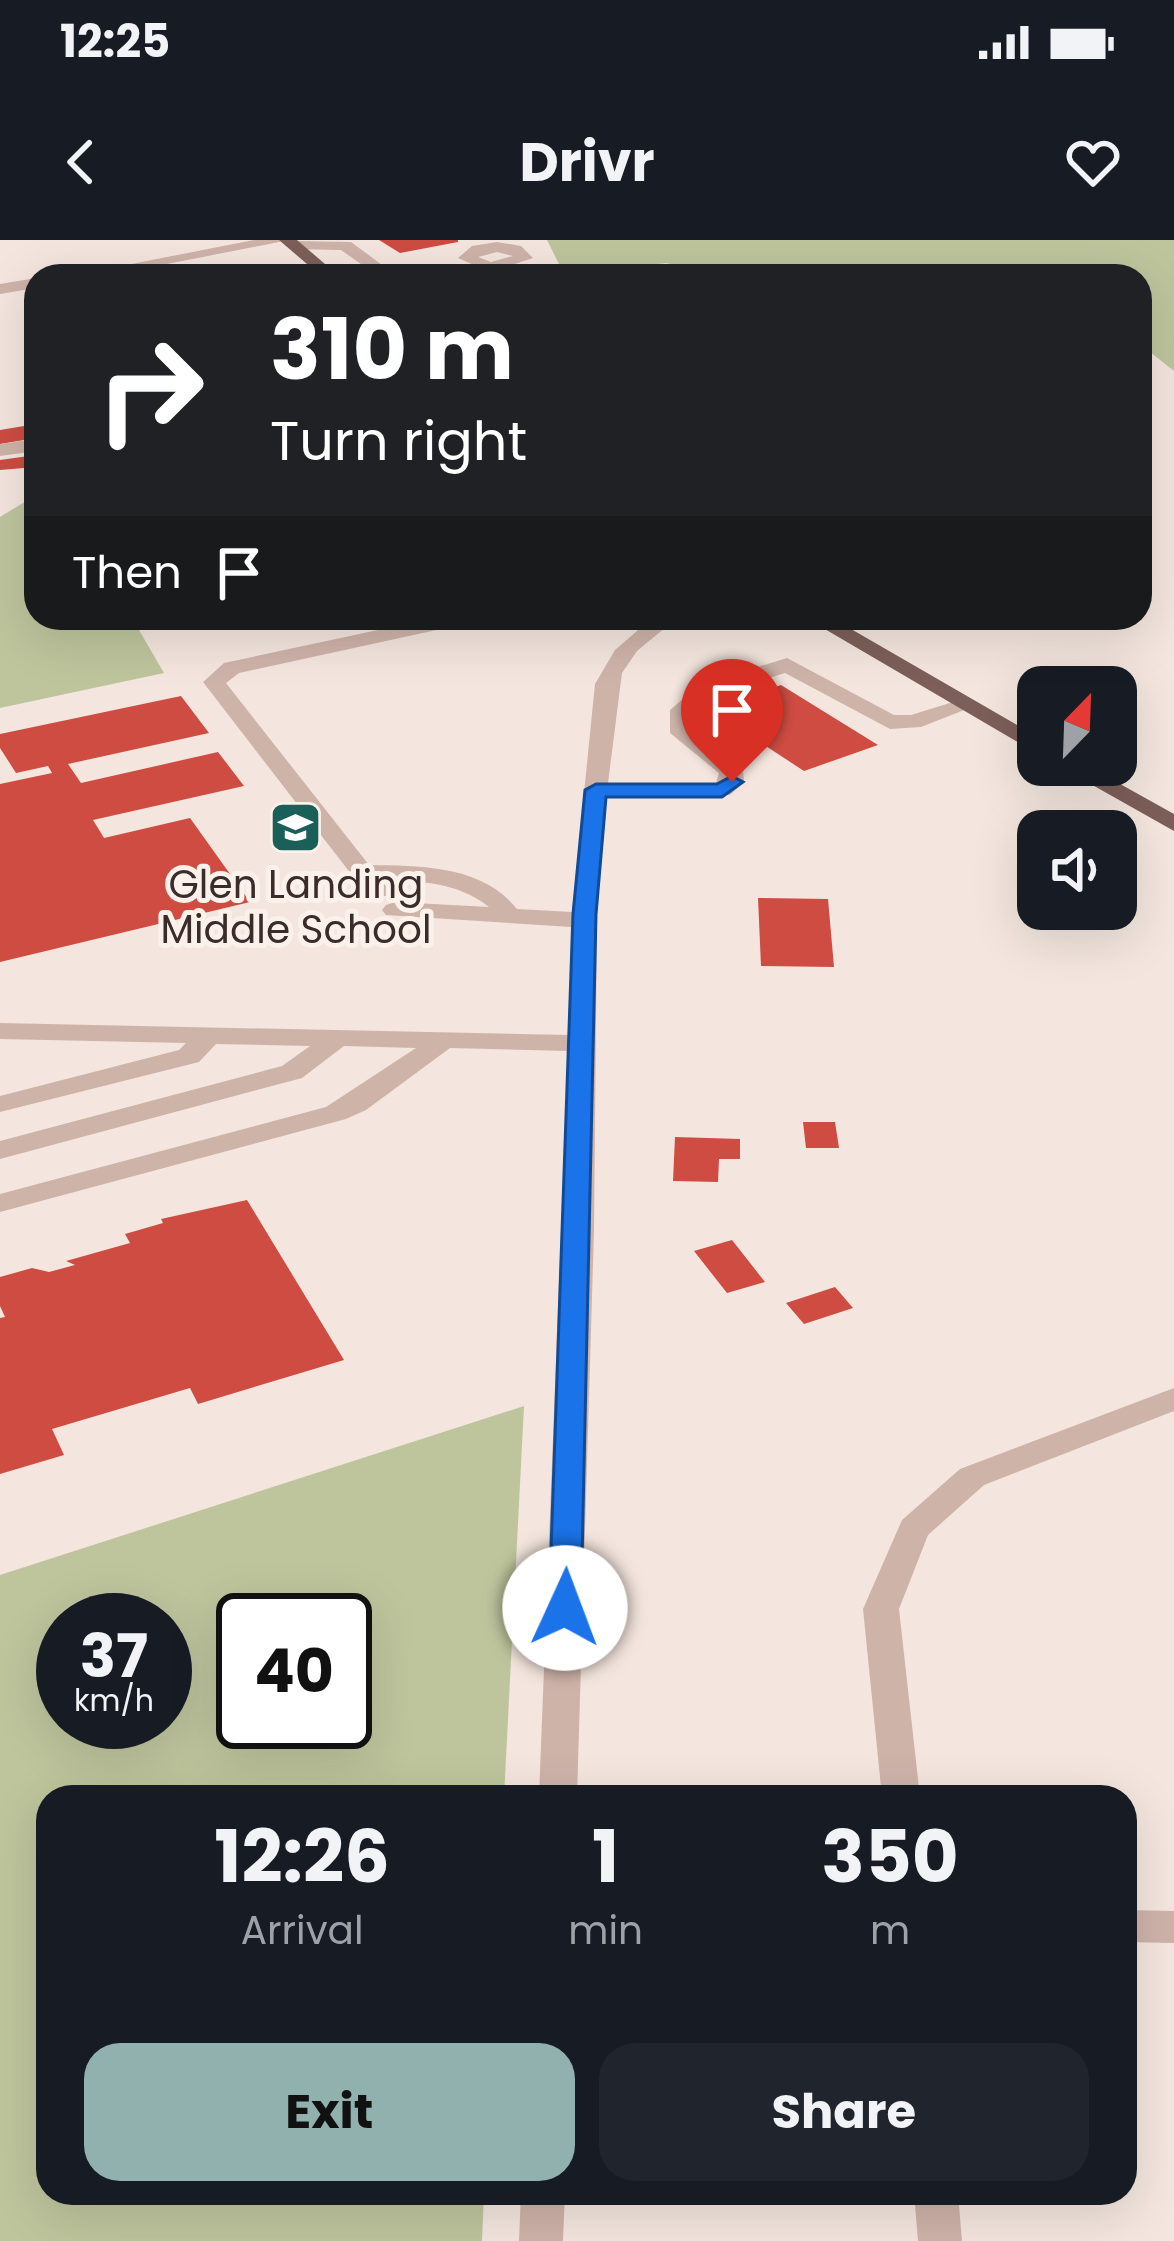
<!DOCTYPE html>
<html lang="en">
<head>
<meta charset="utf-8">
<style>
  body { margin:0; font-family:Poppins,sans-serif; background:#20242c; color:#f1f3f6; height:100vh; display:flex; flex-direction:column; font-size:45px; white-space:nowrap }
  * { box-sizing:border-box; margin:0 }
  p { font-size:39px; color:#9ea1a6 }
  .icon { flex:none; width:66px; height:66px; fill:none; stroke:currentColor; stroke-width:2; stroke-linecap:round; stroke-linejoin:round }
  .map { position:relative; flex:1; overflow:hidden }
  .details { position:absolute; left:36px; top:1545px; width:1101px; height:420px; display:flex; flex-direction:column; background:#171b24; border-radius:36px; box-shadow:0 12px 48px #0002 }
  .details>* { flex:none }
  .hud { position:absolute; left:24px; top:24px; width:1128px; height:366px; border-radius:36px; box-shadow:0 12px 48px #0002; background:#202124; color:#fff; overflow:hidden }
  .needle { width:78px; rotate:23deg }
  .controls { position:absolute; left:1017px; top:426px; display:grid; gap:24px }
  .controls a { display:grid; place-items:center; width:120px; height:120px; border-radius:24px; background:#171b24; box-shadow:0 12px 48px #0002; font-size:60px }
  .speed { position:absolute; left:36px; top:1353px; display:flex; gap:24px; font-size:60px; font-weight:700; text-align:center }
  .speed>* { display:grid; place-content:center; width:156px; height:156px; border-radius:50%; background:#171b24; box-shadow:0 12px 48px #0002; line-height:1 }
  .speed small { font-size:30px; font-weight:400 }
  .speed .limit { border:6px solid #111; border-radius:18px; background:#fff; color:#111 }
  .pin { position:absolute; display:grid; place-items:center; width:102px; height:102px; color:#fff; margin:-123px -51px; border-radius:50% 50% 50% 0; rotate:-45deg; box-shadow:0 0 12px #0007 }
  .pin .icon { rotate:45deg }
  .me { position:absolute; width:132px; margin:-66px; rotate:2deg; stroke-linejoin:round; filter:drop-shadow(0 0 9px #0008) }
  .turn { display:flex; align-items:center; gap:42px; height:252px; padding:0 48px; font-size:54px }
  .turn .icon { width:156px; height:156px; stroke-width:2.5 }
  .turn b { display:block; font-size:84px; line-height:102px }
  .then { display:flex; align-items:center; height:114px; padding:0 48px; background:#0003; gap:24px; font-size:45px }
  .eta { display:flex; justify-content:space-evenly; align-items:center; height:204px; text-align:center }
  .eta b { font-size:72px; font-weight:700; line-height:84px }
  .action { display:flex; gap:24px; margin-top:auto; padding:24px 48px }
  .action a { flex:1; height:138px; border-radius:36px; background:#91b1af; color:#111; font-size:48px; font-weight:700; line-height:138px; text-align:center }
  .action a+a { background:#20242c; color:#f1f3f6 }
  .status { display:flex; justify-content:space-between; align-items:center; height:84px; padding:0 60px; background:#171b24; direction:ltr }
  .status svg { height:33px; fill:currentColor }
  header { display:flex; justify-content:space-between; align-items:center; height:156px; padding:0 48px; background:#171b24; font-size:54px; font-weight:700 }
  .map>svg:first-child { display:block }
</style>
</head>
<body>
<div class="status"><b>12:25</b><svg viewBox="0 0 49 12"><path d="M0 12V9h3v3zM5 12V6h3v6zM10 12V3h3v9zM15 12V0h3v12zM26 1h20v11H26zM47 4h2v5h-2z"/></svg></div>
<header><svg class="icon" aria-label="back" viewBox="0 0 24 24"><path d="M15 5l-7 7 7 7"/></svg>Drivr<svg class="icon" aria-label="heart" viewBox="0 0 24 24"><path d="M12 20l-8-8c-3-5 5-10 8-4 3-6 11-1 8 4z"/></svg></header>
<div class="map">
<svg width="1174" height="2001" viewBox="0 0 1174 2001">
  <rect width="100%" height="100%" fill="#f4e6de"/>
  <path fill="#bec59d" fill-rule="evenodd" d="M547,0H1174V131L1140,104V36H720L666,23L565,36Z
    M36,255V378H132L164,433L0,468V277Z
    M524,1166L504,1557H48V1953H484L482,2001H0V1335ZM165,1380V1482H63V1380ZM243,1380H345V1482H243Z"/>
  <path fill="#ce4c42" d="M379,0H458V2L400,13Z
    M36,184V198L0,204V190Z
    M36,215V227L0,230V220Z
    M781,445L878,505L804,531L709,469Z
    M181,456L209,493L68,524L81,543L218,512L244,546L93,580L104,598L190,578L250,662L0,722V544L52,533L48,526L16,533L0,508V494Z
    M758,658L828,659L834,727L761,726Z
    M803,882H835L839,908H806Z
    M675,897L740,899V919H719L718,942L673,941Z
    M247,960L344,1120L198,1164L190,1148L52,1189L64,1215L0,1234V1078L5,1077L0,1066V1037L32,1028L49,1032L75,1025L66,1021L130,1003L125,994L163,983L161,979Z
    M732,1000L765,1042L727,1053L694,1011Z
    M835,1047L853,1068L804,1084L786,1063Z"/>
  <g fill="none" stroke-linecap="round" stroke-linejoin="round">
    <path fill="#ceb3a9" fill-rule="evenodd" d="M254,0H289L106,36H70Z
      M295,1L351,2L397,36H378L341,10L289,9V3Z
      M497,2L521,6L533,18L490,32L458,18L472,6ZM497,12L513,16L491,22L478,17Z
      M36,38V48L0,54V44Z
      M36,199V211L0,216V204Z
      M434,378H475L464,384L239,433L226,443L369,625C421,626 482,625 517,669L572,672L595,444L615,410L652,378H677L637,411L622,433L608,543H716L719,533L670,493V470L699,445L787,418L894,475H911L966,458L977,465L921,487L890,489L785,433L715,455L692,472V491L743,530L744,542L730,555L607,557L597,674L594,990L577,1557H539L568,811L450,808L366,870L346,879L0,972V954L326,867L416,808L344,806L302,838L0,919V901L282,826L310,806L216,804L199,822L0,872V856L179,810L186,803L0,799V783L569,795L571,687L386,675L382,670L386,665L395,662L489,667C457,642 421,641 381,640L390,651L386,656H368L203,442L224,423Z
      M1174,1148V1171L984,1245L928,1295L899,1369L920,1557H882L863,1369L902,1280L960,1229Z
      M1125,1670L1174,1671V1703L1125,1702Z
      M521,1953H565L563,2001H519Z
      M914,1953H958L962,2001H918Z"/>
    <path fill="#7d5f59" fill-rule="evenodd" d="M279,0H297L339,36H321Z
      M806,378H832L1038,497V514Z
      M1057,525H1086L1174,574V591Z"/>
  </g>
  <path fill="#1a73e8" stroke="#114b97" stroke-width="3" d="M732,536L743,542L722,557H606L596,674L581,1368L576,1376H553L549,1368L573,674L585,550L596,544H717Z"/>
  <defs>
    <symbol id="school-square" viewBox="-11 -11 22 22"><rect x="-9" y="-9" width="18" height="18" rx="4" fill="#1b6058" stroke="#fbf1eb"/><path d="M0-5L7-2L0 1L-7-2ZM-4 1L0 2.5L4 1V4Q0 6-4 4Z" fill="#fff"/></symbol>
  </defs>
  <g fill-rule="evenodd">
    <use href="#school-square" x="266" y="558" width="59" height="59"/>
  </g>
  <g text-anchor="middle" stroke-width="10" stroke-linejoin="round" paint-order="stroke">
    <g font-size="39" fill="#3b2c29" stroke="#fbf1eb">
      <text x="296" y="658">Glen Landing<tspan x="296" dy="45">Middle School</tspan></text>
    </g>
  </g>
</svg>
<div class="controls">
<a><svg class="needle" viewBox="-14 -14 28 28"><path d="M0-13l5 13h-10z" fill="#e53935"/><path d="M0 13l5-13h-10z" fill="#9ea1a6"/></svg></a>
<a><svg class="icon" aria-label="sound" viewBox="0 0 24 24"><path d="M4 9h4l5-4v14l-5-4H4zM17 9q2 3 0 6"/></svg></a>
</div>
<div class="speed"><div>37<small>km/h</small></div><div class="limit">40</div></div>
<div class="pin" style="left:732px;top:542px;background:#d93025"><svg class="icon" aria-label="arrive" viewBox="0 0 24 24"><path d="M6 21V4h12l-3 4 3 4H6"/></svg></div>
<svg class="me" style="left:565px;top:1368px" viewBox="-20 -20 40 40"><circle r="19" fill="#fff"/><path d="M0-13L10 11 0 6-10 11z" fill="#1a73e8"/></svg>
<div class="hud">
<div class="turn"><svg class="icon" aria-label="right" viewBox="0 0 24 24"><path d="M7 20v-9h11M14 6l5 5-5 5"/></svg><div><b>310 m</b>Turn right</div></div>
<div class="then">Then<svg class="icon" aria-label="arrive" viewBox="0 0 24 24"><path d="M6 21V4h12l-3 4 3 4H6"/></svg></div>
</div>
<section class="details">
<div class="eta">
<div><b>12:26</b><p>Arrival</p></div>
<div><b>1</b><p>min</p></div>
<div><b>350</b><p>m</p></div>
</div>
<div class="action"><a>Exit</a><a>Share</a></div>
</section>
</div>
</body>
</html>
